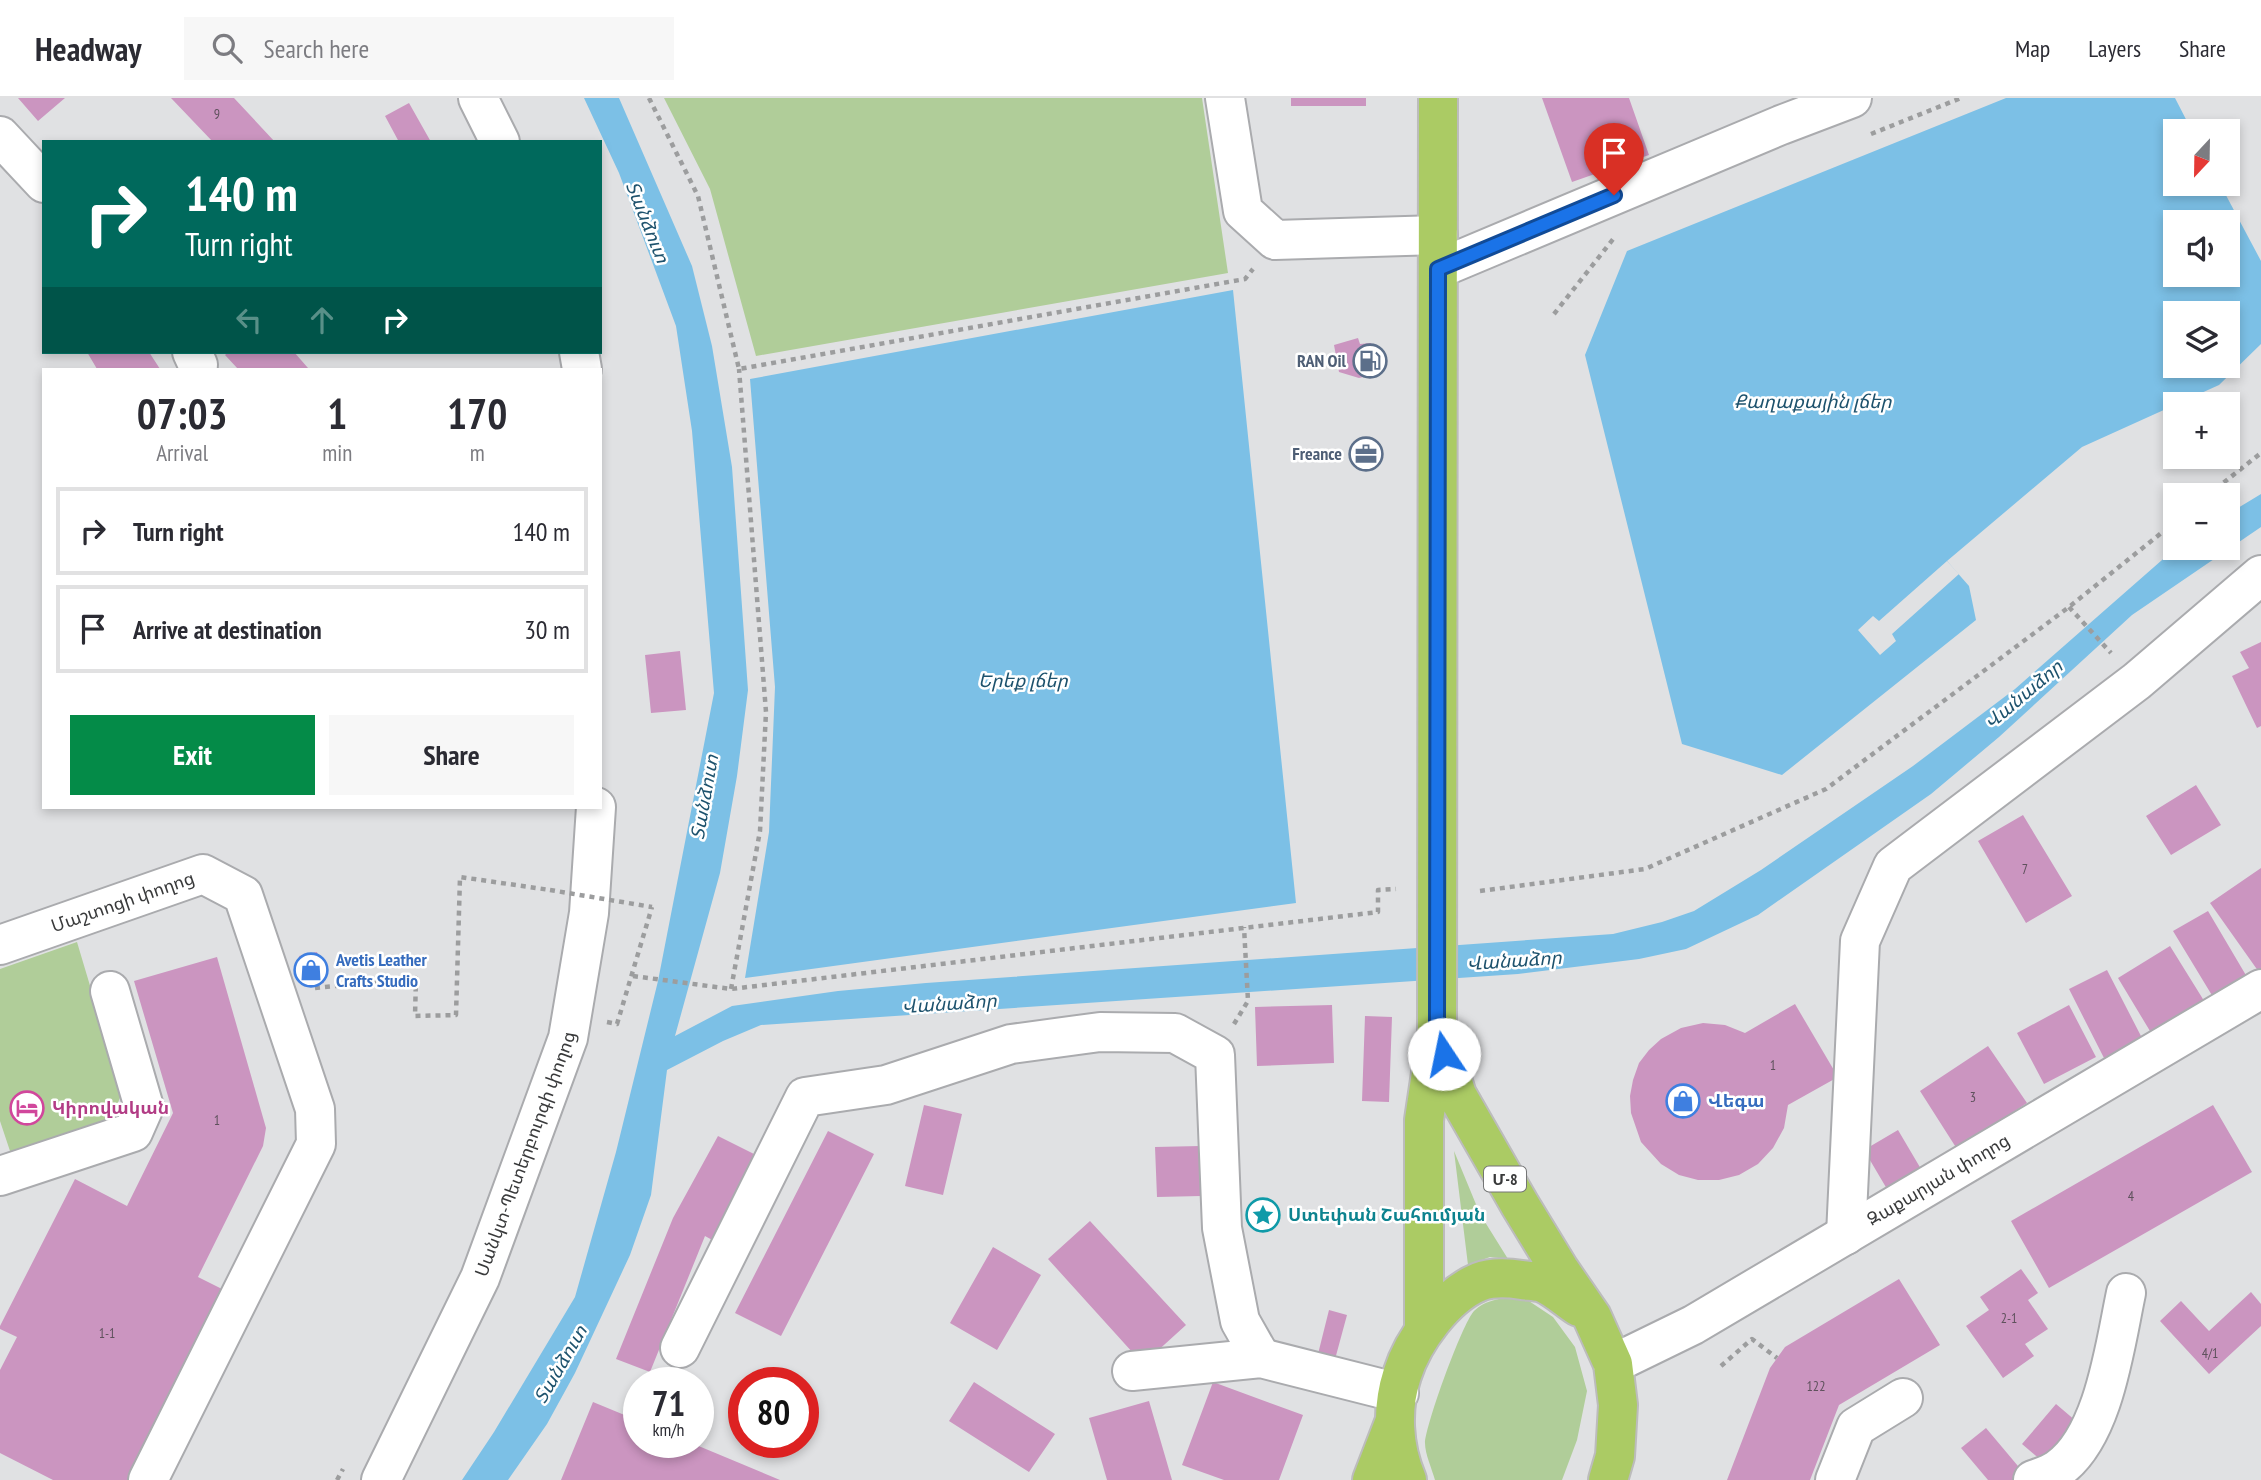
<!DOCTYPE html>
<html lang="en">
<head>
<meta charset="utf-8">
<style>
  body { margin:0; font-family:"PT Sans Narrow","Noto Sans Armenian",sans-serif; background:#f7f7f7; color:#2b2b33; height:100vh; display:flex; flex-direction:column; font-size:26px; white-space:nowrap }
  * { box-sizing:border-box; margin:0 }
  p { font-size:23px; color:#7c7c81 }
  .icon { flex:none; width:38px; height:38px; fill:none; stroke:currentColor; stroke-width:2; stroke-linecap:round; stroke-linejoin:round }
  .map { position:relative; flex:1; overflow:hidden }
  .details { position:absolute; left:42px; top:270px; width:560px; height:441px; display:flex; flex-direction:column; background:#fff; border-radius:0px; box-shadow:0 4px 10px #0003 }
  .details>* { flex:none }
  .top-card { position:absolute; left:42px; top:42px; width:560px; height:214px; border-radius:0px; box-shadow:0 4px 10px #0003; background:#00695c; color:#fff; overflow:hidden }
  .needle { width:46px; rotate:202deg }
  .fabs { position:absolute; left:2163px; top:21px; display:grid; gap:14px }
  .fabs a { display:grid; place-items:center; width:77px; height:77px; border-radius:0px; background:#fff; box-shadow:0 4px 10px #0003; font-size:35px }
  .speed { position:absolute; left:623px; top:1269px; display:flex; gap:14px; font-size:35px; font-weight:700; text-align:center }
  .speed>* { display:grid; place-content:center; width:91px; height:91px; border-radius:50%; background:#fff; box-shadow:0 4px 10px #0003; line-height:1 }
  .speed small { font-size:18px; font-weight:400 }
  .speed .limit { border:10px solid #d22; background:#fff; color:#111 }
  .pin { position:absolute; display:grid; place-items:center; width:60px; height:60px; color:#fff; margin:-72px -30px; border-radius:50% 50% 50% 0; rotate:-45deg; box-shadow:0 0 7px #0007 }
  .pin .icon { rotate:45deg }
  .me { position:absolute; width:77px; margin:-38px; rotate:349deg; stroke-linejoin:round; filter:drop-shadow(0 0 5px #0008) }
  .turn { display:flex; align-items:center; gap:24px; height:147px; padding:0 28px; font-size:32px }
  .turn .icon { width:91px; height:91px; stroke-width:2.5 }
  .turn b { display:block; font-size:49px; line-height:60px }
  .lanes { display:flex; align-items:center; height:66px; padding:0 28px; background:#0003; justify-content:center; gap:35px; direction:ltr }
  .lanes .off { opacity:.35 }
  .eta { display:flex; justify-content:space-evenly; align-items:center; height:119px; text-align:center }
  .eta b { font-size:42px; font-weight:600; line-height:49px }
  .button { display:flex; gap:14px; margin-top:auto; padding:14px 28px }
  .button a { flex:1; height:80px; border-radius:0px; background:#048b48; color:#fff; font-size:28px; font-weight:600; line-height:80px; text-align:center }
  .button a+a { background:#f7f7f7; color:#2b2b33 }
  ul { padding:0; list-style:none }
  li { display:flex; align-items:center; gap:21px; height:88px; margin:0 14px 10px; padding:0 14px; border:4px solid #e1e1e2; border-radius:0px }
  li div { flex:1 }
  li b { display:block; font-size:26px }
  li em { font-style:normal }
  header { display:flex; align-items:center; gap:42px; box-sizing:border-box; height:98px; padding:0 35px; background:#fff; border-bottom:2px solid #e1e1e2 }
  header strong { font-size:33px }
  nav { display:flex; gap:38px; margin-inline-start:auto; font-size:24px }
  .search { width:490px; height:63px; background:#f7f7f7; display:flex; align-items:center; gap:18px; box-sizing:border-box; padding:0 24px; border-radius:0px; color:#7c7c81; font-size:26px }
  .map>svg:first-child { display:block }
</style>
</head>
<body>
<header>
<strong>Headway</strong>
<div class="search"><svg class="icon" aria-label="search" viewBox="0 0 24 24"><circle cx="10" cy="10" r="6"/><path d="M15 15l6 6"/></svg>Search here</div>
<nav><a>Map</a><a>Layers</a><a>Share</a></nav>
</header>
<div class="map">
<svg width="2261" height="1382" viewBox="0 0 2261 1382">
  <rect width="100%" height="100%" fill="#e0e1e3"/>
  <path fill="#b0cd99" d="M664,0H1202L1228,175L756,258L710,91Z
    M77,844L122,995L109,1026L12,1059L0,1023V871Z
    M1454,1053L1480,1116L1508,1161L1490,1159L1468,1167Z
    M1520,1197L1553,1219L1575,1249L1587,1293L1577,1342L1562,1382H1435C1432,1371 1425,1356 1425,1345C1426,1326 1462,1226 1474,1213C1486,1201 1505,1200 1520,1197Z"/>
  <path fill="#7cc0e6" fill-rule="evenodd" d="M584,0H619L692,168L712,248L732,369L748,592L737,678L720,775L675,938L732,908L838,893L926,885L1613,836L1662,824L1694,813L1761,772L1913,668L2015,591L2162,462L2179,450H2228V416L2261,396V429L2132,517L1999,639L1931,696L1758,817L1686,851L1639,861L1518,876L761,927L723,943L667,972L651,1097L630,1157L575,1275L547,1326L508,1382H462L494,1334L575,1199L616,1054L658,883L714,595L692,333L676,228L619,75Z
    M2006,0H2175L2192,33H2175V86H2220L2261,163V246L2219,287L2082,349L1947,463L1969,488L1976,522L1782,677L1682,646L1585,257L1627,153ZM2175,124H2228V177H2175ZM2175,215H2228V268H2175Z
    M1233,192L1296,805L745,880L769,734L775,589L750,281Z"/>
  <path fill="#e0e1e3" d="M1947,463L1959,476L1892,536L1896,543L1880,557L1858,532L1873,518L1879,523Z"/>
  <path fill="#cb95c0" d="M18,0H65L38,23Z
    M171,0H234L275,44H213Z
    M1291,0H1366V8H1291Z
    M1542,0H1629L1649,57L1572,84Z
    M409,5L431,44H399L385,18Z
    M1358,240L1360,246L1371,245L1373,251L1377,250L1383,274L1359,280L1339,274L1334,247Z
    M87,254H149L160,271H97Z
    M228,254H294L308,270L238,271L225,257Z
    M2261,544V628L2257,630L2232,578L2249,570L2240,554Z
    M680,553L686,612L651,615L645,557Z
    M2196,687L2221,727L2171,757L2146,718Z
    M2023,717L2072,798L2026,825L1978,743Z
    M2261,770V877L2210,805Z
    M2208,813L2247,879L2213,899L2173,833Z
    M2170,848L2206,906L2153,938L2118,880Z
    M317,854L324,885L306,889L299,858Z
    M217,859L266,1030L263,1048L198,1179L226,1193L131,1382H53L0,1355V1272L17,1239L0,1231V1228L75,1081L127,1108L173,1015L134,883Z
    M2107,872L2142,940L2104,960L2069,891Z
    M1795,906L1838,979L1788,1007L1784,1030L1773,1050L1758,1066L1739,1077L1719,1082H1698L1679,1077L1661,1066L1641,1044L1631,1015L1630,998L1633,982L1639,965L1649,952L1661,941L1681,930L1703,925L1725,927L1745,935Z
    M1332,907L1334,965L1257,968L1255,909Z
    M2069,907L2096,959L2044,986L2017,935Z
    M1365,918L1392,919L1389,1004L1362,1003Z
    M1988,948L2027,1005L1957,1051L1920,993Z
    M924,1007L962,1016L943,1097L905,1088Z
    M2213,1007L2252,1074L2049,1190L2011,1123Z
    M1898,1032L1921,1071L1887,1091L1864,1052Z
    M828,1033L874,1056L781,1238L735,1215Z
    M718,1038L758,1058L714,1143L705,1138L650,1274L616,1261L673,1120Z
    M1200,1048L1201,1098L1157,1099L1155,1049Z
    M1090,1123L1186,1227L1143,1266L1048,1161Z
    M993,1149L1041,1177L997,1252L950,1225Z
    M2021,1171L2038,1195L2028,1202L2048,1231L2025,1246L2034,1258L2003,1280L1966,1228L1989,1212L1980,1199Z
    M1899,1181L1940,1247L1839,1307L1810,1382H1727L1770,1270L1785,1249Z
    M2251,1194L2261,1206V1228L2209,1276L2160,1223L2181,1203L2209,1233Z
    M1329,1212L1347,1217L1334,1265L1317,1260Z
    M974,1284L1055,1336L1029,1374L949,1323Z
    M1213,1284L1303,1317L1279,1382H1224L1182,1367Z
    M1149,1303L1172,1382H1107L1089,1320Z
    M593,1304L639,1323V1344H689L780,1382H561Z
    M2056,1306L2083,1329L2049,1369L2022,1346Z
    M1986,1330L2023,1374L2014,1382H1988L1961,1350Z"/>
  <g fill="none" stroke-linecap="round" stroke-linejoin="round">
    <defs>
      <g id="minor">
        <path d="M478,0L500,44"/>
        <path d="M1225,0L1243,113L1275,142L1438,137"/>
        <path d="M0,38L44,85"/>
        <path d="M1438,171L1781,27L1852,0"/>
        <path d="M192,254L198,267"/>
        <path d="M579,254L582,271"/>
        <path id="s1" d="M0,847L203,776L243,797L315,1011L316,1046L148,1382"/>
        <path d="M0,1078L133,1034L144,1009L110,893"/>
        <path d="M1846,1137L1860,843L1893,768L2137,583L2261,477"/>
        <path d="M680,1250L805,999L886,987L1011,946L1100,934L1175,935L1215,957L1222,1130L1240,1223L1261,1260"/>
        <path id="s2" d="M1613,1266L1693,1227L2261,891"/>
        <path d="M1132,1273L1261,1260L1399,1295"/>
        <path id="s3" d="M381,1382L480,1180L568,940L589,815L596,709"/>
        <path d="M1835,1382L1856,1329L1903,1300"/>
        <path d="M2033,1382C2041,1379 2051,1376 2058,1371C2104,1339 2115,1247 2126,1195"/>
      </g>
      <path id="highway" d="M1440,944L1457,997L1520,1107L1559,1171L1592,1219L1613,1266L1618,1307L1615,1358L1608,1382
        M1424,1233V1022L1437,935L1438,0
        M1372,1382L1394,1325
        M1407,1382C1393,1349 1391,1311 1402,1277C1413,1242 1445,1198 1479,1184C1492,1179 1509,1180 1522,1182C1528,1183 1537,1183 1543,1185C1555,1190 1568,1202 1579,1209"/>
    </defs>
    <use href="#minor" stroke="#aaabae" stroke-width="42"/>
    <use href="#highway" stroke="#bcbcbc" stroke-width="42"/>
    <path stroke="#9c9d9e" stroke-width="4.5" stroke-dasharray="5 5" stroke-linecap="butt" d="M649,0L698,98L739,271L1245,181L1253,171
      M1871,36L1961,0
      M1554,216L1614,140
      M2208,397L2261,355
      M2069,509L2111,555
      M1480,793L1645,771L1826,691L2069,509L2175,424
      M633,878L731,891L1378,814V792L1396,791
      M315,890L416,880L415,918L456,917L460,779L550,792
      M731,891L760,733L766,614L739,271
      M607,924L617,926L652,809
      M1234,926L1248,903L1244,829
      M1721,1268L1752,1241L1777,1260
      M337,1382L343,1371"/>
    <use href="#minor" stroke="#fff" stroke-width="38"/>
    <use href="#highway" stroke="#abcb64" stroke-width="38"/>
    <path stroke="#9c9d9e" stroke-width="4.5" stroke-dasharray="5 5" stroke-linecap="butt" d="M550,792L652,809"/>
  </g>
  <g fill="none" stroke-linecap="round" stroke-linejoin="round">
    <defs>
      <path id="route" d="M1444,956L1437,935L1438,171L1614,97"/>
    </defs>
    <use href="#route" stroke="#114b97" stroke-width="18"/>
    <use href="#route" stroke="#1a73e8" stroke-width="12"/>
  </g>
  <defs>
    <symbol id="fuel-ring" viewBox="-11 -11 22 22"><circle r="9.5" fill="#fff" stroke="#5c6f8a" stroke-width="1.5"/><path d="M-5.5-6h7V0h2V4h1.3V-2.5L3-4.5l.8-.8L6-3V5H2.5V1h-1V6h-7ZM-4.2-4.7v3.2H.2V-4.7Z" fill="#5c6f8a"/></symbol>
    <symbol id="office-ring" viewBox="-11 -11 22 22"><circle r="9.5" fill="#fff" stroke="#5c6f8a" stroke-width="1.5"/><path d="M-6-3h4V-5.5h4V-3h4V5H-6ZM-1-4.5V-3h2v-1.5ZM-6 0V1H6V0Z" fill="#5c6f8a"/></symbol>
    <symbol id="shop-ring" viewBox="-11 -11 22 22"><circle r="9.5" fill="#fff" stroke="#3f7fe0" stroke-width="1.5"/><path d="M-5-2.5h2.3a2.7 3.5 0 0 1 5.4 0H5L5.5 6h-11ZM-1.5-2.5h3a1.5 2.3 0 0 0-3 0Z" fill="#3f7fe0"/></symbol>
    <symbol id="hotel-ring" viewBox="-11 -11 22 22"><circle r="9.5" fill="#fff" stroke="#d1479c" stroke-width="1.5"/><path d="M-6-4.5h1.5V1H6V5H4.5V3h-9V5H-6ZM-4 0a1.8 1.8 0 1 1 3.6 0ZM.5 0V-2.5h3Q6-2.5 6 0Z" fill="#d1479c"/></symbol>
    <symbol id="sight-ring" viewBox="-11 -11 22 22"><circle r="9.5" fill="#fff" stroke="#0f9aa8" stroke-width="1.5"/><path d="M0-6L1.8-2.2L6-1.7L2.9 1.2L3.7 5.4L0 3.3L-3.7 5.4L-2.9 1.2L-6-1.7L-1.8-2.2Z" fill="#0f9aa8"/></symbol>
  </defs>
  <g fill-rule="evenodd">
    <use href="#fuel-ring" x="1351" y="244" width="38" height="38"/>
    <use href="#office-ring" x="1347" y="337" width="38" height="38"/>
    <use href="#shop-ring" x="292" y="853" width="38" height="38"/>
    <use href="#shop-ring" x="1664" y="984" width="38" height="38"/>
    <use href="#hotel-ring" x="8" y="991" width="38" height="38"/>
    <use href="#sight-ring" x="1244" y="1098" width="38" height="38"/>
  </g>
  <g text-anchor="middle" stroke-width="5" stroke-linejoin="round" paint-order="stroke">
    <g font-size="14" fill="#5e515c">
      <text x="217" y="21">9</text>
      <text x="2025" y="776">7</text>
      <text x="1773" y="972">1</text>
      <text x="1973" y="1004">3</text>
      <text x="217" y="1027">1</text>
      <text x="2131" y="1103">4</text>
      <text x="2009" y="1225">2-1</text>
      <text x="107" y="1240">1-1</text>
      <text x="2210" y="1260">4/1</text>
      <text x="1816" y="1293">122</text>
    </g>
    <rect fill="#fff" stroke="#747576" stroke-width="2" x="1484" y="1068.5" width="42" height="25" rx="5"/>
    <g font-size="16" font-weight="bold" fill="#393a3b">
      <text x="1505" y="1087">Մ-8</text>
    </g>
    <g font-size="18" font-weight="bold" fill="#4e5e75" stroke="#fff" text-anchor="end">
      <text x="1346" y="269">RAN Oil</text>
      <text x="1342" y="362">Freance</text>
    </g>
    <g font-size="18" fill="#393a3b" stroke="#fff">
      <text dy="6" stroke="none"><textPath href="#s1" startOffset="130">Մաշտոցի փողոց</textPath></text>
      <text dy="6" stroke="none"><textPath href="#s3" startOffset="357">Սանկտ-Պետերբուրգի փողոց</textPath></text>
      <text dy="6" stroke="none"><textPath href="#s2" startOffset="374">Զաքարյան փողոց</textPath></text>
    </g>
    <g font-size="18" font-weight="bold" fill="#366cbe" stroke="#fff" text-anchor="start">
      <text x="336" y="868">Avetis Leather<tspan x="336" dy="21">Crafts Studio</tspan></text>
      <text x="1708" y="1009">Վեգա</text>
    </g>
    <g font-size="18" font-weight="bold" fill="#b23c85" stroke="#fff" text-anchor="start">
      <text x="52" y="1016">Կիրովական</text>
    </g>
    <g font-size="18" font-weight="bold" fill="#0d838f" stroke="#fff" text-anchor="start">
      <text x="1288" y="1123">Ստեփան Շահումյան</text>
    </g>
    <g font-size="19" font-style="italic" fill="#1d526d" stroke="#fff">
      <text transform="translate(648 124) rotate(68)" y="7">Տանձուտ</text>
      <text x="1813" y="310">Քաղաքային լճեր</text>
      <text x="1023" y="589">Երեք լճեր</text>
      <text transform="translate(2023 596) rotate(-40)" y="7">Վանաձոր</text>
      <text transform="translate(704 699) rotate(-80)" y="7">Տանձուտ</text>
      <text transform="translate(1514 862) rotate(-4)" y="7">Վանաձոր</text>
      <text transform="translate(949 905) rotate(-4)" y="7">Վանաձոր</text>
      <text transform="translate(560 1266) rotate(-60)" y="7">Տանձուտ</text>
    </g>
  </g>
</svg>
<div class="fabs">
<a><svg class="needle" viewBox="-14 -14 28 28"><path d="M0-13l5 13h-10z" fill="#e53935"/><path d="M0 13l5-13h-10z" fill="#7c7c81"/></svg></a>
<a><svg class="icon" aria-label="sound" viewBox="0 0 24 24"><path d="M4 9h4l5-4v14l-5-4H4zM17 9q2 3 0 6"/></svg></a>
<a><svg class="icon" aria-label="layers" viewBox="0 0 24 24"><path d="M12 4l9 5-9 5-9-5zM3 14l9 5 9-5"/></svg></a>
<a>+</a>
<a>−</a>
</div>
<div class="speed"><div>71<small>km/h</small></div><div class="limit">80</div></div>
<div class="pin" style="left:1614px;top:97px;background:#d93025"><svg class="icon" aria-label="arrive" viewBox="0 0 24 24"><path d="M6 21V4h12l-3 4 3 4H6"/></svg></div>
<svg class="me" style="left:1444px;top:956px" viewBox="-20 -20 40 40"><circle r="19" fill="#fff"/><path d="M0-13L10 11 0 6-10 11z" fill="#1a73e8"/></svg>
<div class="top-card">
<div class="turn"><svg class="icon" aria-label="right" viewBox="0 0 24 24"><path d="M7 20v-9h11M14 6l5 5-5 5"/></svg><div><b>140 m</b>Turn right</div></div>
<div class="lanes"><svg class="icon off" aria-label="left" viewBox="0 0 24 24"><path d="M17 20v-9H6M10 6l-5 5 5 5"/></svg><svg class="icon off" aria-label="ahead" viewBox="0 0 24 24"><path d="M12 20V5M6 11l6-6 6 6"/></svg><svg class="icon" aria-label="right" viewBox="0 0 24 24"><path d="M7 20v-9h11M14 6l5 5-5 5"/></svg></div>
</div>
<section class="details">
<div class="eta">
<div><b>07:03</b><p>Arrival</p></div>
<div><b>1</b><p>min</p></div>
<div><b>170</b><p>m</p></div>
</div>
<ul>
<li><svg class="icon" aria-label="right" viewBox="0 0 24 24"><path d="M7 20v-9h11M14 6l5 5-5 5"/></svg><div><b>Turn right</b></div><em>140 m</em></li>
<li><svg class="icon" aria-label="arrive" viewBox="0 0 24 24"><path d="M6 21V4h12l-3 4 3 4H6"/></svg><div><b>Arrive at destination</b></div><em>30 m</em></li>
</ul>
<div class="button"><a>Exit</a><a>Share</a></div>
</section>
</div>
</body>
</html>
